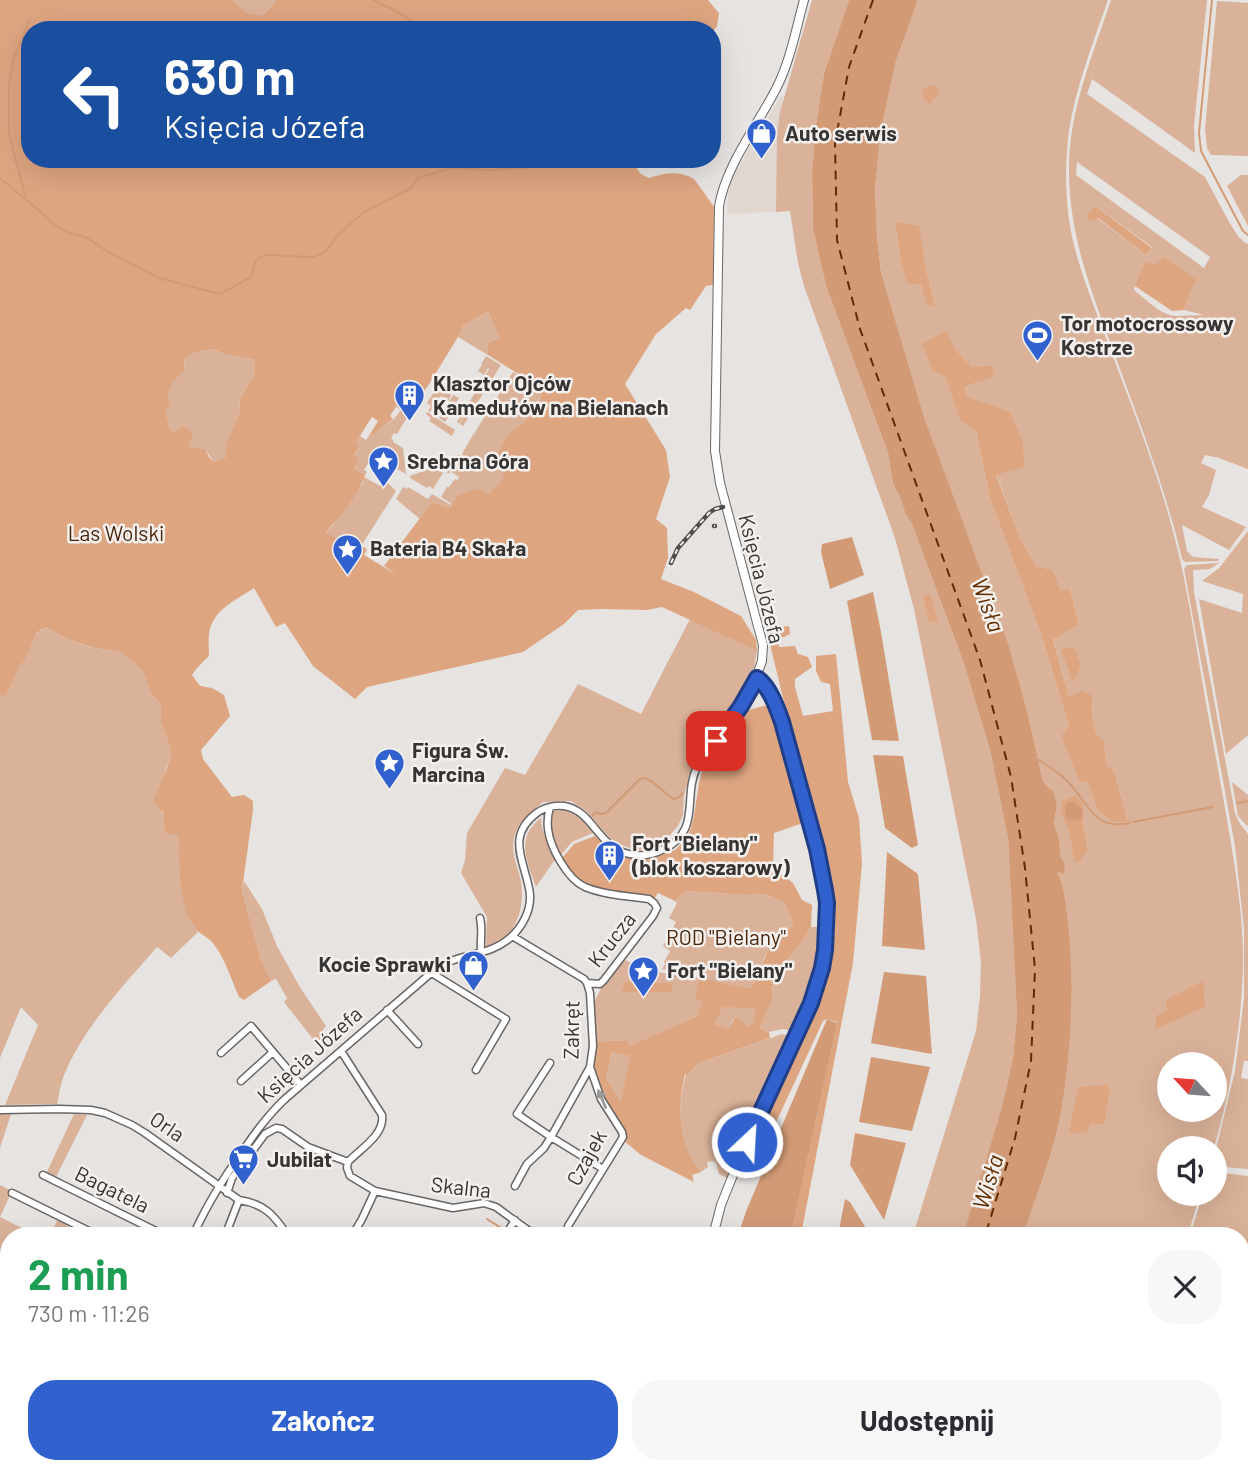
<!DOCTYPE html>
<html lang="pl">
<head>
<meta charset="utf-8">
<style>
  body { margin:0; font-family:Barlow,sans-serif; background:#f7f7f7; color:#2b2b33; height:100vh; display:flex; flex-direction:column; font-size:26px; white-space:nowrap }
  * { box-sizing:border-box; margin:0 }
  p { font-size:23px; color:#7c7c81 }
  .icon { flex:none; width:38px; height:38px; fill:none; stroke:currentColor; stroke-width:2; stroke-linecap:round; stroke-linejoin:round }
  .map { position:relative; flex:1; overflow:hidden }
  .details { position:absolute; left:0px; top:1227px; width:1250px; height:247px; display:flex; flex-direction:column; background:#fff; border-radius:28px 28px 0 0; box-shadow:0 7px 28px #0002 }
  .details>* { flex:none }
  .top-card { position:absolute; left:21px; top:21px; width:700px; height:147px; border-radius:28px; box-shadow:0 7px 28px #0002; background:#1a4fa0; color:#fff; overflow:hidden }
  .needle { width:46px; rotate:296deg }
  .buttons { position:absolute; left:1157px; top:1052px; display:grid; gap:14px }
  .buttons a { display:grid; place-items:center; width:70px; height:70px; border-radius:50%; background:#fff; box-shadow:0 7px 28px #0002; font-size:35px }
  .pin { position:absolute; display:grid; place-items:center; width:60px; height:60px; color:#fff; margin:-30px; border-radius:14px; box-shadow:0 4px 10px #0006 }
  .me { position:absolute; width:77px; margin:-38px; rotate:25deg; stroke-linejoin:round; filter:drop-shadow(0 0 5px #0008) }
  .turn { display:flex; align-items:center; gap:24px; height:147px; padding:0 28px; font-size:32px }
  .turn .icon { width:91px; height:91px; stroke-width:2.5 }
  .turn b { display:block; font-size:49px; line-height:60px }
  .round { display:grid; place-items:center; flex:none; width:74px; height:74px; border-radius:28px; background:#f7f7f7 }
  .head { display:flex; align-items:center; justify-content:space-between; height:119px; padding:0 28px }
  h1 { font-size:42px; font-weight:700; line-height:52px; color:#1e9e55 }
  .button { display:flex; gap:14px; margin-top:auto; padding:14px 28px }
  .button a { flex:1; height:80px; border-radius:28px; background:#3160cf; color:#fff; font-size:28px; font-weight:700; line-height:80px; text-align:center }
  .button a+a { background:#f7f7f7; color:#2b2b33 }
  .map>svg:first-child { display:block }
</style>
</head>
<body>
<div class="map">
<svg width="1248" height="1472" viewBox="0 0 1248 1472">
  <rect width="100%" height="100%" fill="#e6e3e1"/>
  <path fill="#e1d7d1" d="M781,96L784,97L780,112L776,212L727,214L729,183L756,136Z
    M883,1465H910L911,1472H884Z"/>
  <path fill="#dab299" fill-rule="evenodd" d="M233,0H276C273,4 268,11 264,14C253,19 239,8 233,0Z
    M812,0H849L824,73L816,125L812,172L813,229L826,286L888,453L893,484L901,499L905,513L912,524L964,664L990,750L1008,838L1017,1015L1013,1058L1002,1106L963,1235H913L976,1031L980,996L981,962L976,919L914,609L895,538L804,286L798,263L790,211L776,212L777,135L780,112Z
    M918,0H1108C1093,43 1076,86 1069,131C1064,168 1065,212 1075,249C1083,279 1095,309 1106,338C1127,394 1149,449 1166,506C1186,572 1195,641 1207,709C1215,752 1223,795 1230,837C1237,880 1244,924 1243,967C1241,1029 1231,1089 1214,1148H1169V1194H1200L1188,1235H1023C1036,1196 1052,1158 1060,1118C1071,1057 1075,992 1069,930C1067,914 1065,886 1056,873L1059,872L1061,858L1059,839L1054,823L1057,805L1043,781L1028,715L925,420L881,272L877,236L875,188L881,130L896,61ZM895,222L926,270L935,305H927L921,285L901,263ZM956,350L972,367L981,381L965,387L967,397L1021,540L1036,566L1053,570L1061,592L1070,589L1079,625L1053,638L1069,697L1093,696L1092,718L1097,735L1104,740L1107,766L1114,770L1128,821L1097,809L1087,781L1061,735L1069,726L1041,634L990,499L976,431L960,421L945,376ZM1083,804V823L1088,849L1074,860L1068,827ZM1169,1064H1214V1110H1169ZM1110,1090L1105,1122L1090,1125Z
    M1111,0H1207L1194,126L1195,153L1092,79L1087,94L1205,177L1229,222L1238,236L1244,242L1248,244V469L1219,458L1205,455L1201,463L1216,470L1209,495L1202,507L1246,527L1229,550L1182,525L1187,551L1193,557L1219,559L1218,561L1185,562L1182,559C1166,491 1141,426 1117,361C1093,296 1068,236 1069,165C1070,108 1093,54 1111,0ZM1077,162L1210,257L1204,268L1076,175ZM1095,206L1152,247V248L1146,255L1097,218ZM1145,263L1197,280L1191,291L1184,310L1204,315C1195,315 1185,316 1176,316C1160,315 1146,299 1134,290Z
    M1217,1L1248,3V156L1211,155L1207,148L1205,128Z
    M1241,175H1248V226L1227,186Z
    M488,311L499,338L488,343V355L458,337L463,326Z
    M214,349C225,357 240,355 254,360L255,367L253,377L240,399L239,414L227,441L228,451L226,457L214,462L205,449L190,447L176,432L170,430L166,411L169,405L168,395L173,382L185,371L184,359L197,352Z
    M486,356L501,365L463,426L460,424L467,412L459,424L457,422L463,412H465L464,411L489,369L488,368L484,375L478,371L482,365L486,367L481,364Z
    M513,372L527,380L516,399L528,380L541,396L535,406L533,415L509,433L501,466L505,479L488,494L457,496L452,504L441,497L447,487H449L455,479L462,482L458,480L459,477L450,471L449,474L446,472L457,455L463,456L462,454L474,433L476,434L475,432Z
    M438,386L451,395L448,401L440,396L430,412L428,411L431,406L427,403Z
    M453,395L459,398L445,422L439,418Z
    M400,400L411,401L415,404L411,411L408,410L405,414L408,416L397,434L394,433L391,438L393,440V442L403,448L406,474L388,464L394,455L378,447L364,470L367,472L365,475L354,468V455L359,449L356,442L360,436L366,440L370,434L373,435L394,419L401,410L396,407Z
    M427,412L455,430L452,436L429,421L431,418L426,414Z
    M434,467L443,473L433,489L429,486L427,488L410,478V476Z
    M364,477L380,486L384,479L396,491L358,551L326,532L333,525L363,483Z
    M403,487L407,489L408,487L428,499L432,494L451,505L449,508L432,502L420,519L396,499Z
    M1248,531V735L1226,754L1199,599L1242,613L1243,594L1202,581L1219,568Z
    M1219,563L1210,569L1193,570L1194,592L1235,813L1240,824L1248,834V1061H1244L1241,1078L1248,1079V1169L1224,1167V1173L1248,1176V1252L1241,1255V1236L1190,1235L1203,1194H1214L1215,1153L1235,1071L1244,998V929L1235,846L1184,569L1187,565Z
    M690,619L757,651L753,673L745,690L719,730L696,757L693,764L684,795L683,815L678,826L661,845L657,837L635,838L632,849L619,844L610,838L587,812L571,801L543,802C533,811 519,820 515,834C510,849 516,862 520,877C525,898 521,927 501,940C496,943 491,945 486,947L487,917L461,873L465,860L467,833L505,768L525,775L578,684L641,714Z
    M48,628L65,638L93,648L121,652L144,670L152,695L161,704V723L171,750L170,760L166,768L156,804L178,835L181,878L186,908L192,924L198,932L171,958L157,947C124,985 81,1030 63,1078C60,1086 59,1096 57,1104L5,1105L38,1025L21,1007L0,1058V696L6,694L17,673V667C29,656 30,630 48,628Z
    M1232,782L1248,795V825L1247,826L1238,816Z
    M564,810C577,814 584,822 593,833L572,842L560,856L551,836L549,816L554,811Z
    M541,818C541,833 549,845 556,858L536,887C527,862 515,837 541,818Z
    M244,881L262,909L277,946L301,989L326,1026L323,1029L325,1036L316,1043L284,1002L287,998L276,979L271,981L260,957L242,890Z
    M686,891L745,895L764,894L784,902L793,923L765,956L751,989L703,1001L697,1016L629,1047L626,1040L595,1042L593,1004L603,985L623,959L639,967L657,972L699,978V973L662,969L665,964L664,962L670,951L663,946L676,922L669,918L677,903L675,901ZM626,982L671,983L674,991L623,992Z
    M811,927H823L818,968L809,998L794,1031L783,1029L769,1032L760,1028L773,998L772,988L784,963L803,941Z
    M723,1007H757L753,1022L747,1026L733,1019L729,1030L715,1024Z
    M782,1034L791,1036L727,1178L719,1174L716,1163L713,1161L707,1162L708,1167L701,1172C697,1166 692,1160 689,1153C678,1128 679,1099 686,1074H688L699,1063Z
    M612,1052L631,1056L621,1103L606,1079Z
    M0,1114H11L0,1148Z
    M74,1114L87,1115L55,1179L46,1174Z
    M0,1185L12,1191L0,1217Z
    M0,1217L36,1235L9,1236V1317L3,1314L0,1321Z
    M58,1219L69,1224L63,1235L50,1236Z
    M1245,1289L1248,1294V1346L1245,1348L1241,1339V1291Z
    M1248,1360V1396L1241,1392V1368Z
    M0,1404L9,1408V1415L2,1429L9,1433V1465H10L4,1471L0,1469Z
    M1248,1441V1472H1207L1214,1465H1241V1447Z
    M1019,1465H1154L1156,1472H1020Z"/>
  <path fill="#dea581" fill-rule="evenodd" d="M0,0H233C239,8 253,19 264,14C268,11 273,4 276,0H708L719,13L717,26L712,33V30H30V159H640L635,166L641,174L649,178C663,173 679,170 694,179C695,180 711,202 714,207L713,285L706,286L690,310L686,308L656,334L625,384L666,450L670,477L656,519L667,528L668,558L661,579L694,592L741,616L756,640L757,651L662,607L647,610L601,609L578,610L564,624L523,652L367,687L355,699L313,666L285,623L276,627L254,588C236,600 212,610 209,634C208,641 209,649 209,656L197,668L192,675L200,686L212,688L224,695L230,716L201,750L203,759L232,797L244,795L253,801V810L242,890L260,957L271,981L244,1000L239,997C231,979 225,958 213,943C207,936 198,934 193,925C178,902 180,862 178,835L165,833L163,812L158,809L156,804L153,802L170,760L171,750L161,723V704L152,695L143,670L121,652L94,648L65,638L48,628L42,629L36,634L24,661L18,667L17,673L6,695L0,696ZM488,311L499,338L488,343V355L528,380L541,396L533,415L509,433L495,459L501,466L504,479L488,494L478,489L457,496L449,508L432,502L384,566L397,575L364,555L367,549L362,546L358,551L326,532C339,518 360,493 365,475L354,468L358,458L354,455L359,448L356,442L372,417L378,421L370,434L373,435L393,419L390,416L400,400L411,401L414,396L419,399L431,381L458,337L463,326ZM214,349C225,357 240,355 254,360L255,367L253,377L240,399L239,414L227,441L226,457L214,462L209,457L205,449L190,447L188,444L193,436L189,429L181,427L176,432L170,430L166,411L170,405L168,395L173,382L185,371L184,359L197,352Z
    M935,85L939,94L929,104L924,99L922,89Z
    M1095,206L1152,248L1146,255L1098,218L1091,221L1086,217Z
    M895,222L919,226L926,270L935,305L927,306L921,285L907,283L901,263Z
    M1163,257L1197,280L1191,291L1184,310L1172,311L1135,286L1145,262L1156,265Z
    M946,331L956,350L972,367L992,366L994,376L965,387L967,397L997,407L1010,413L1023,442L1024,467L996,475L1021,540L1036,566L1053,570L1061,591L1070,589L1079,625L1053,639L1069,697L1082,691L1093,696L1092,718L1097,735L1104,740L1107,766L1114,770L1128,821L1113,822L1097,809L1087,781L1080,782L1061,735L1069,726L1041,634L990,499L976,431L960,421L945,376L933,370L922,344Z
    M930,594L938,621L929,622L923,596Z
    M789,626L790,634L784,637L777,638L779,647L795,646L798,654L808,657L812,667L795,679V687L803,716L833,711L830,684L821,682L816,671V656L836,654L848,782L859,818L862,864L853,963L801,1235H791L837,1022L827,1019L823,1021L759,1159L748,1153L823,994L835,933L832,894L824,852L787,714L766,628Z
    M1074,648L1081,665L1073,683L1061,649Z
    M767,705L771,711L803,823L774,833L773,867L793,883L802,900L812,905L811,927L803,941L784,963L772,988L773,998L760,1028L769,1032L770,1038L699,1063L688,1074H685C679,1099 678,1128 689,1153C692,1160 697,1166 701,1172L692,1175L694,1182L641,1155L624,1141L606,1106L592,1065L595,1042L626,1040L630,1046L697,1016L702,1002L695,997L699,978L751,989C759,971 765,954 777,938C783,931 787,932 793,923L784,902L764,894L745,895L686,891L675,901L658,893L654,899C628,892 595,896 575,876C569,872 566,864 562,858L574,844L595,836L609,850L621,856L640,860L651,859L675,850L685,840L691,828L694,816L699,783L703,768L742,712ZM723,1007L756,1008L753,1022L747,1026L737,1018L734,1019L729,1029L715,1024ZM612,1052L630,1056L621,1102L606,1079Z
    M1075,796L1083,803V823L1088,849L1079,862L1074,861L1068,827L1061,813L1062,801Z
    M657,837L661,845L648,850L632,849L635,838Z
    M1203,981L1205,1007L1155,1029L1156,1016L1167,1010L1166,1000Z
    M625,982L671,983L674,992H622Z
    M1107,1085L1110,1090L1105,1123L1090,1125L1086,1133H1069L1078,1087Z
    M693,1465H738L739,1472H691Z"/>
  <path fill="#d29b76" d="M849,0H918L896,61L881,130L875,188L877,236L881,272L925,420L1009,647L1028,715L1043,781L1048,788L1053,791L1057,805L1054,823L1059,839L1061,858L1065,865L1064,874L1059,872L1057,873C1065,886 1067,914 1069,930C1075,992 1071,1057 1060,1118C1052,1158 1036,1196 1023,1235H963L1002,1106L1013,1058L1017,1015L1008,838L990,750L964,664L912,524L905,513L901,499L893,484L888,453L826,286L813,229L812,172L816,125L824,73Z
    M852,537L864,575L830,589L821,552L822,544Z
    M873,592L881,632L899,741L872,740L847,601Z
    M873,755L903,756L918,845L912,848L885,828Z
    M1069,802H1074L1082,809L1083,816L1077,821L1068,820L1066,816L1065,805Z
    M887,852L918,874L925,950L882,946Z
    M884,972L926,976L932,1054L871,1043Z
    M827,1019L837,1023L791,1235H738L747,1209Z
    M871,1057L930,1067L912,1131L859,1122Z
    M855,1133L906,1143L884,1220L850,1165Z
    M845,1199L850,1202L870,1235H838Z
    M809,1465H835L834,1472H809Z
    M910,1465H1019L1020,1472H911Z"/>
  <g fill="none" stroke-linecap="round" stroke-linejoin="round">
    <path stroke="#d29b76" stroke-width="2" d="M373,0C389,8 409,15 420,30
      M1212,0L1199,133L1201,151L1243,231L1248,235
      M29,21L13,61L9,84V134L26,199L56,226L69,233L86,237L110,253L159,278L220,294L251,277L256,260L265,255L313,257L324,253L341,232L364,212L411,188L418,178L451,168L490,170L554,166L569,159
      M441,159L451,168
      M0,178L25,199
      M1039,760C1048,766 1058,772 1066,780C1089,802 1092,831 1130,823
      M1238,803L1248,801
      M592,816L596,812L600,814L606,813L640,779L644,778L651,781L673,799L678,798L683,793
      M1133,822L1213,807
      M487,1219L506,1231
      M1241,1363L1248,1352"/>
    <path stroke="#602c00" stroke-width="2" stroke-dasharray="9 7" stroke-linecap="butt" d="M873,0L849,67L835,143L837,240L860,329L980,660L1011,777L1025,868L1035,969L1031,1061L1015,1138L985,1236
      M957,1465V1472"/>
    <defs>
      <path id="minor" d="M550,807C548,814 547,821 548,829C550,847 567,879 585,887C605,895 627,896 649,899L654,903L657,908L653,916L604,980L600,984L587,983
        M480,918C483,930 480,940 481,952
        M512,936L584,979L587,983L590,993L593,1046L590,1067L551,1137L544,1148L527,1164L515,1186
        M430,972L506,1019L476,1070
        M387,1010L418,1044
        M341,1051L382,1115C385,1135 360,1149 348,1162L347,1168L350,1176L375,1191L453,1208L484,1203L496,1207L536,1236
        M221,1053L251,1026L301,1085
        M550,1063L517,1114L551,1137L603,1169
        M241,1081L273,1052
        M0,1110L59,1109L91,1110L105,1113L132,1125L145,1133L239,1200C265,1204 274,1215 288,1236
        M43,1175L166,1236
        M12,1193L99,1236
        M227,1193L232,1178L265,1134L276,1128L282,1129L308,1147L348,1162
        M568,1226L623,1137L622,1132L601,1099L590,1067
        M193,1236C205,1208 220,1184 237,1159C252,1137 266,1117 285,1099L438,967C461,953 491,956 511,937C522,927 531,911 530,895C527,864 503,837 538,812C546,807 555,805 564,806C588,810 594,833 612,846C626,857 646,858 662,850C703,831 682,797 697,767C705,751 719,739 729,724C740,710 749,694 756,678
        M225,1236L239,1200
        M352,1236L362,1219L375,1191
        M505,1236L515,1220
        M1241,1288L1248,1284
        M1241,1394L1248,1400
        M0,1402L9,1406
        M129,1465L143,1470
        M452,1465L453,1472
        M481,1465L482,1472
        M1157,1465L1160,1472
        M209,1466L217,1472
        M176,1472L177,1465
        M266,1472L271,1465
        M357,1472L363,1465"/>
      <path id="major" d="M713,1236L721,1205L737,1165L811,1003L822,968L825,950L827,903L817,849L782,722L765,686L761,681L756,678L762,661L763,645L720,483L715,451L719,206C726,165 757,126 776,89C790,62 796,29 804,0
        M744,1465L746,1472"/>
    </defs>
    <use href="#minor" stroke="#696665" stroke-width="9"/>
    <use href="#major" stroke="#696665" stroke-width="10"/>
    <use href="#minor" stroke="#fff" stroke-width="6"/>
    <use href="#major" stroke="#fff" stroke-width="8"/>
    <defs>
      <path id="rail" d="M714,526H715
        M671,563L678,548L709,513L715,509L723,507"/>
    </defs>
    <use href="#rail" stroke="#4f4e4d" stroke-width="4.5"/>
    <use href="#rail" stroke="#f3f0ee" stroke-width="2" stroke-dasharray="5" stroke-linecap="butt"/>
  </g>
  <defs><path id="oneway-solid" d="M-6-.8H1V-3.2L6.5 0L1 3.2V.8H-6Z" transform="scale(1.75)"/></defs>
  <use fill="#9a9a9a" href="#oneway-solid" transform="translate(602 1099) rotate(-113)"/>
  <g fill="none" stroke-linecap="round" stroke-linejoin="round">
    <defs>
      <path id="route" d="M716,741L741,706L757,678C770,687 777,708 782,722L817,849L825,890L827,903L825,950L822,968L811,1003L747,1142"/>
    </defs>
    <use href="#route" stroke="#203e87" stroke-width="18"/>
    <use href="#route" stroke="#3160cf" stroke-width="12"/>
  </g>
  <defs>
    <symbol id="shop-pin" viewBox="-11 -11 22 30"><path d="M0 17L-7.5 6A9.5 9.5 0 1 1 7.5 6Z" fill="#3160cf" stroke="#f3f0ee"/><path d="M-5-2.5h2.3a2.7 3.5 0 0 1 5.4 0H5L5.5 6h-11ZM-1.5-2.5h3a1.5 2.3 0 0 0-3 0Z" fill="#fff"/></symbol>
    <symbol id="stadium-pin" viewBox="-11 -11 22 30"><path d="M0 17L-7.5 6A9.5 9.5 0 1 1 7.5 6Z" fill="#3160cf" stroke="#f3f0ee"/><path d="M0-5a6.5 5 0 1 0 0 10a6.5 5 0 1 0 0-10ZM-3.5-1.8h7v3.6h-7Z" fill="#fff"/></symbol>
    <symbol id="building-pin" viewBox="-11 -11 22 30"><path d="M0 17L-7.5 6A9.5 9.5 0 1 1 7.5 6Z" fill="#3160cf" stroke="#f3f0ee"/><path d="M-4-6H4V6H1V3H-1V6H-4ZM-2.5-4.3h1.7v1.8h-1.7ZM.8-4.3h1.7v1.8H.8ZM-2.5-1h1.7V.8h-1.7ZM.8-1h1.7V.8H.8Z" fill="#fff"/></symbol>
    <symbol id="sight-pin" viewBox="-11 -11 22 30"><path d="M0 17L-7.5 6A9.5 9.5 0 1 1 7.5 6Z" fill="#3160cf" stroke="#f3f0ee"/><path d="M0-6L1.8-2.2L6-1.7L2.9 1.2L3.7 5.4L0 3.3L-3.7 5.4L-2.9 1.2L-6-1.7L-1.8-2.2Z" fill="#fff"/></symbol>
    <symbol id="supermarket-pin" viewBox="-11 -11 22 30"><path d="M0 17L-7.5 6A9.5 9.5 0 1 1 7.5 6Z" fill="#3160cf" stroke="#f3f0ee"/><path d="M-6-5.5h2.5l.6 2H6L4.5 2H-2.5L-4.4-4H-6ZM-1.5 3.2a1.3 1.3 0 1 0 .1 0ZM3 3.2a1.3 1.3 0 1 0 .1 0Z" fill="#fff"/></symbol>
  </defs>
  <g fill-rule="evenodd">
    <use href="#shop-pin" x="744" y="116" width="35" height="47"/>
    <use href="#stadium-pin" x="1020" y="318" width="35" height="47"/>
    <use href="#building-pin" x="392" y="378" width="35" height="47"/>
    <use href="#sight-pin" x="366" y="444" width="35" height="47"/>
    <use href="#sight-pin" x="330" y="532" width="35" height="47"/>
    <use href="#sight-pin" x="372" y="746" width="35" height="47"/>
    <use href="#building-pin" x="592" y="838" width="35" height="47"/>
    <use href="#shop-pin" x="456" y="948" width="35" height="47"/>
    <use href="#sight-pin" x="626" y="954" width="35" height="47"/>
    <use href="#supermarket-pin" x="226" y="1142" width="35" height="47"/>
  </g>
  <g text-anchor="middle" stroke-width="5" stroke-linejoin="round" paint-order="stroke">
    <g font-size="21" font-weight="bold" fill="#363534" stroke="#f3f0ee" text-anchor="start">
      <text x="785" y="141">Auto serwis</text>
      <text x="1061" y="331">Tor motocrossowy<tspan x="1061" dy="24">Kostrze</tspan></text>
      <text x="433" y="391">Klasztor Ojców<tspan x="433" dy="24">Kamedułów na Bielanach</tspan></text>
      <text x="407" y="469">Srebrna Góra</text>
      <text x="370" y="556">Bateria B4 Skała</text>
      <text x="412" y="758">Figura Św.<tspan x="412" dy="24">Marcina</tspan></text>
      <text x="632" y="851">Fort "Bielany"<tspan x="632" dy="24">(blok koszarowy)</tspan></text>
      <text x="451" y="972" text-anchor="end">Kocie Sprawki</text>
      <text x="667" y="978">Fort "Bielany"</text>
      <text x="267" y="1167">Jubilat</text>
    </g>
    <g font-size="21" fill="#4a2509" stroke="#f3f0ee">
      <text x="116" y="541">Las Wolski</text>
      <text x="726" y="945">ROD "Bielany"</text>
    </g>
    <g font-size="21" fill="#363534" stroke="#f3f0ee">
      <text transform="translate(761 579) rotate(76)" y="7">Księcia Józefa</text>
      <text transform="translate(612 940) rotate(-52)" y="7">Krucza</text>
      <text transform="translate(572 1030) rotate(-89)" y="7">Zakręt</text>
      <text transform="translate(310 1055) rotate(-42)" y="7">Księcia Józefa</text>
      <text transform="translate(167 1127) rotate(34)" y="7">Orla</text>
      <text transform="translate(587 1158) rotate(-61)" y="7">Czajek</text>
      <text transform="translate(461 1188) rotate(6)" y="7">Skalna</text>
      <text transform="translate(112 1190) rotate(26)" y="7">Bagatela</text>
    </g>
    <g font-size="23" font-style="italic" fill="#602c00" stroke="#f3f0ee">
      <text transform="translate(988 605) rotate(70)" y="8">Wisła</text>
      <text transform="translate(988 1182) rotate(-73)" y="8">Wisła</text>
    </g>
  </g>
</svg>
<div class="buttons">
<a><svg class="needle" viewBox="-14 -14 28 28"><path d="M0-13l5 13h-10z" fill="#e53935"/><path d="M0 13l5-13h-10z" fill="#7c7c81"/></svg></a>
<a><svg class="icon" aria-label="sound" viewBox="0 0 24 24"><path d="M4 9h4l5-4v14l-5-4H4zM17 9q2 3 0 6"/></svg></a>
</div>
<div class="pin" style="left:716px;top:741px;background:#d93025"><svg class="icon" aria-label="arrive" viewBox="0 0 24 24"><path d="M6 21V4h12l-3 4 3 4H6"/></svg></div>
<svg class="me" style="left:747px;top:1142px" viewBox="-20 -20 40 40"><circle r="17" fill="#3160cf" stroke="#fff" stroke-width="3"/><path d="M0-11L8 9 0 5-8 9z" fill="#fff"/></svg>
<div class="top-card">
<div class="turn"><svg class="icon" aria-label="left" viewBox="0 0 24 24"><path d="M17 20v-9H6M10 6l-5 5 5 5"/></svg><div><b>630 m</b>Księcia Józefa</div></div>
</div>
<section class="details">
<div class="head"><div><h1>2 min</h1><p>730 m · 11:26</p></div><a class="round"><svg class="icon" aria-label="close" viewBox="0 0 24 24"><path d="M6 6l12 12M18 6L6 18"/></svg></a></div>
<div class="button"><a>Zakończ</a><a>Udostępnij</a></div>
</section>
</div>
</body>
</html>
